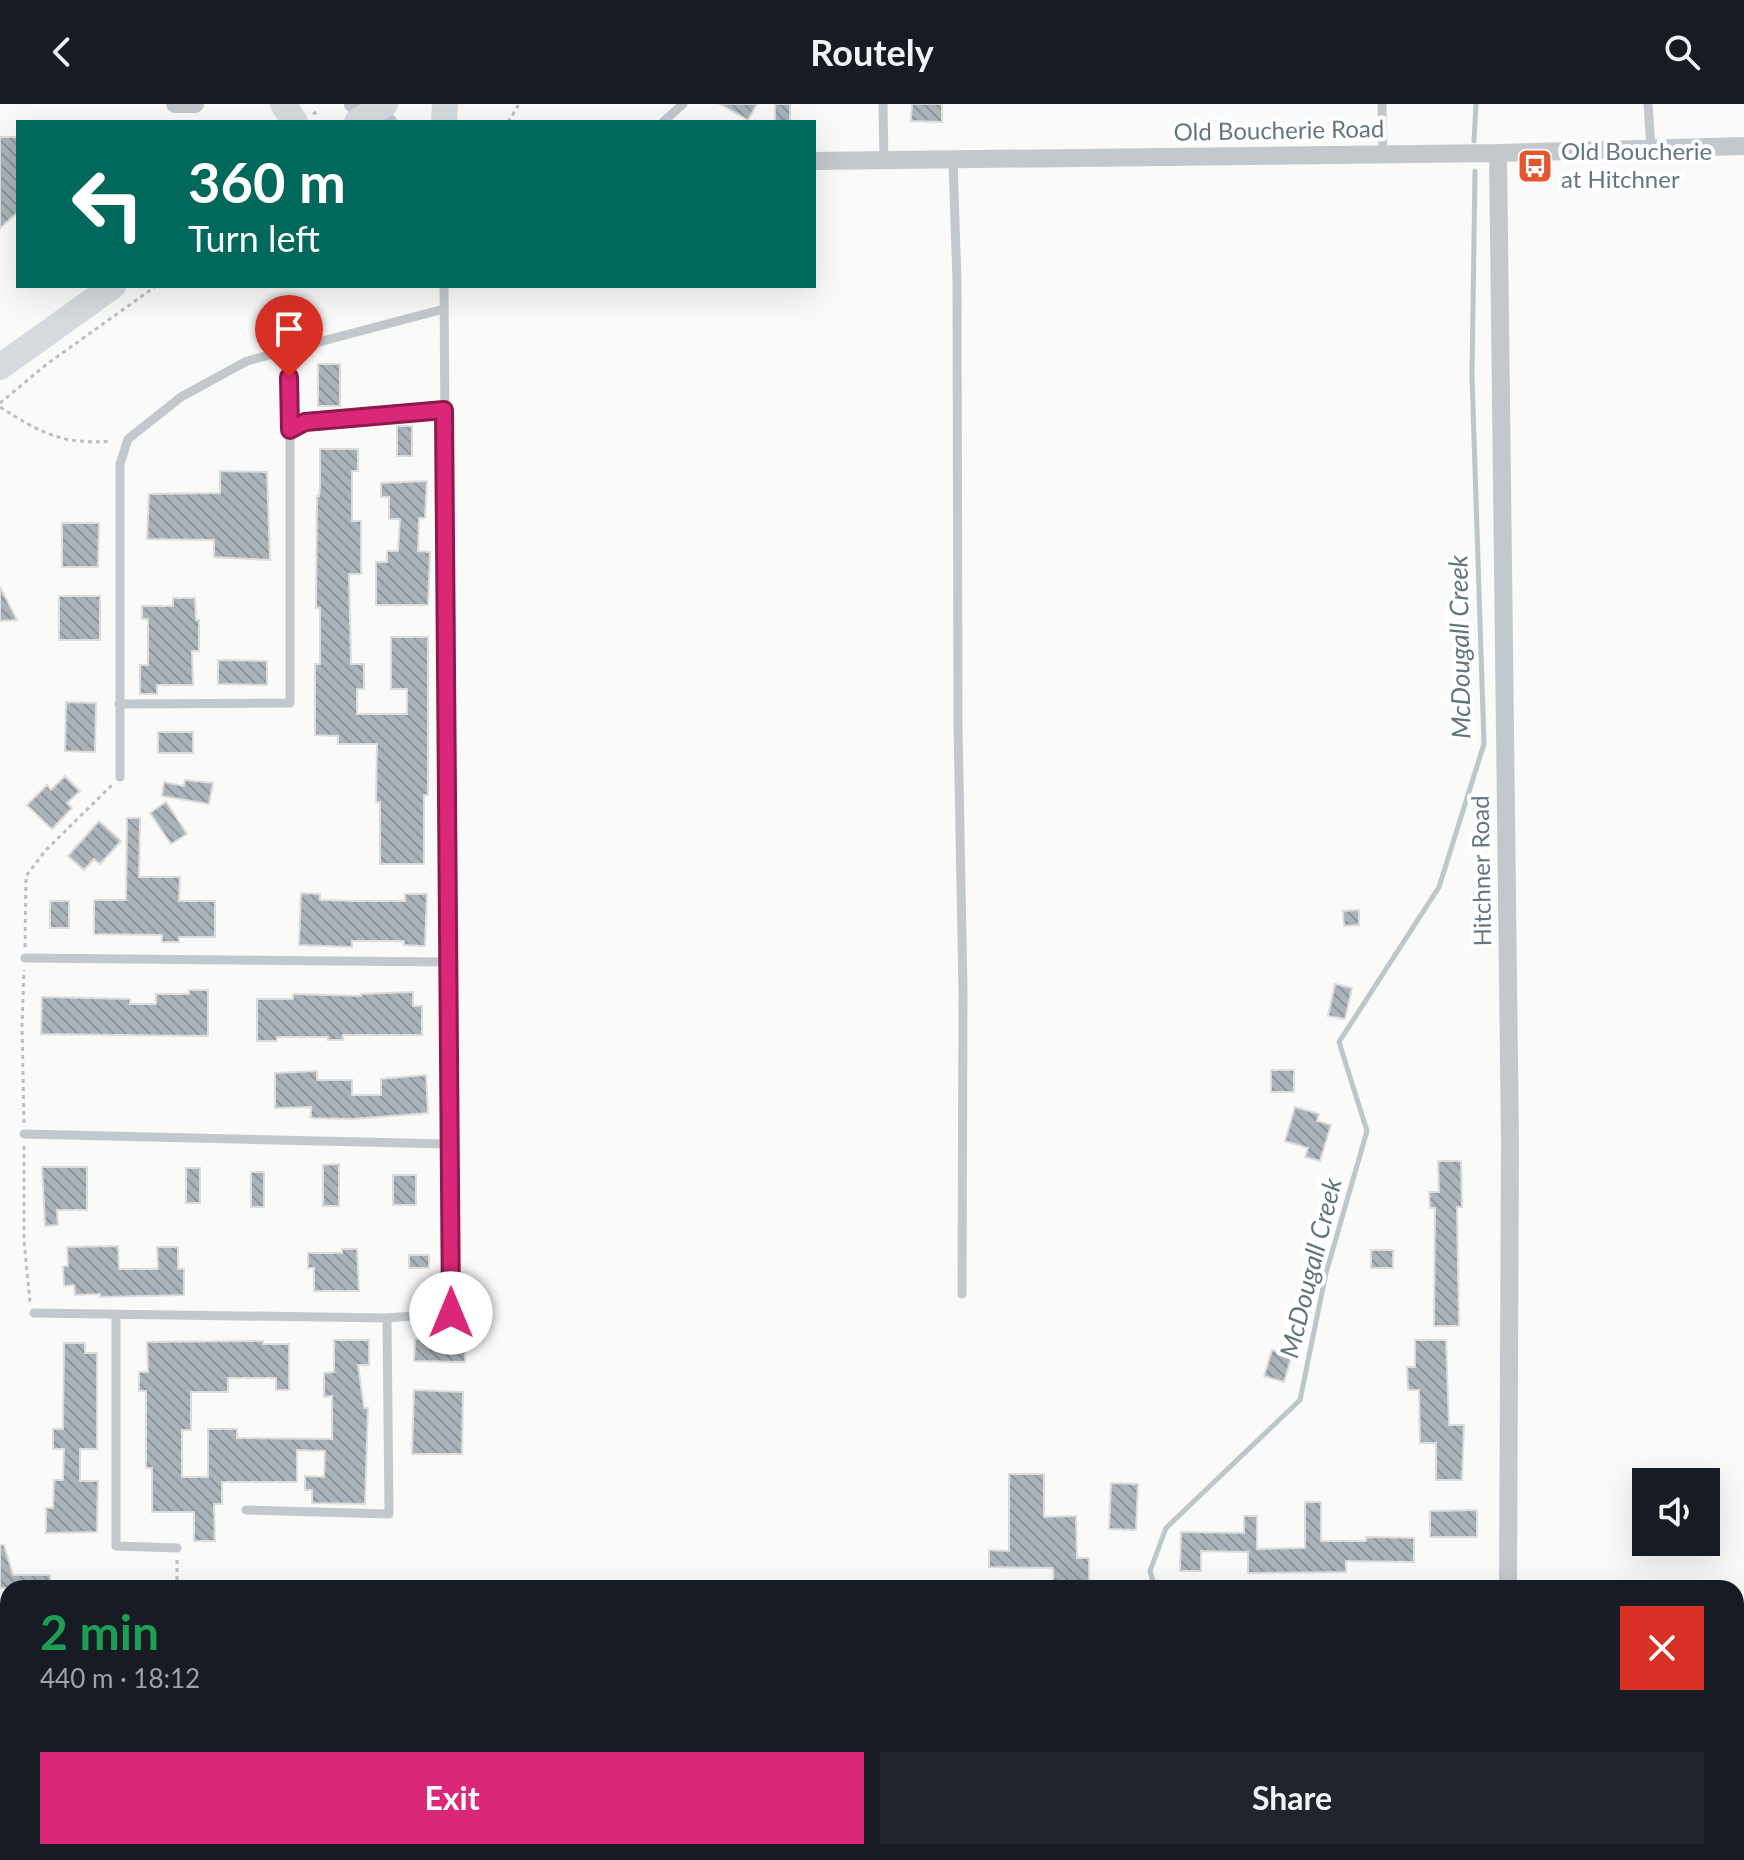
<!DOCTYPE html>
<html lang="en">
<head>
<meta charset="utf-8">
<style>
  body { margin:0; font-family:Lato,sans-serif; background:#20242c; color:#f1f3f6; height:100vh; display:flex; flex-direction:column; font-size:30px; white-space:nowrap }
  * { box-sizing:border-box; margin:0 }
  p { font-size:26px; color:#9ea1a6 }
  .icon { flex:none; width:44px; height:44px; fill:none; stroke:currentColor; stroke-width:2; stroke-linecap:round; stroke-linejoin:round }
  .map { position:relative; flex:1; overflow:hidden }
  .sheet { position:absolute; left:0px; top:1476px; width:1744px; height:280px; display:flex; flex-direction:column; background:#171b24; border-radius:24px 24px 0 0; box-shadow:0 8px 32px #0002 }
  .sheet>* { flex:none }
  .guide { position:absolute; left:16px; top:16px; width:800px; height:168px; border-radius:0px; box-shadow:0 8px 32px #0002; background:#00695c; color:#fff; overflow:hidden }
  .buttons { position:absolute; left:1632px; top:1364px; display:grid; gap:16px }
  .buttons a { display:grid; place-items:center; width:88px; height:88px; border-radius:0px; background:#171b24; box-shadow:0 8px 32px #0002; font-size:40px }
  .pin { position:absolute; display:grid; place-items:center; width:68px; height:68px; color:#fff; margin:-82px -34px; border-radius:50% 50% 50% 0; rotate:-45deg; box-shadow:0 0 8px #0007 }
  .pin .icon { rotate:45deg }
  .me { position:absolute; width:88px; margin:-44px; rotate:0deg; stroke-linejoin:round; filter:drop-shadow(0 0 6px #0008) }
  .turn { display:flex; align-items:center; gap:28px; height:168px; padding:0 40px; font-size:36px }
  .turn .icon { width:104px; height:104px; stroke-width:2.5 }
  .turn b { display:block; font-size:56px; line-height:68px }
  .round { display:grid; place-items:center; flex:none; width:84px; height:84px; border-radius:0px; background:#20242c }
  .headline { display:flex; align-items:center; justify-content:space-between; height:136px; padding:0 40px }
  h1 { font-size:48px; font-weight:700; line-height:60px; color:#1e9e55 }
  .cta { display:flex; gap:16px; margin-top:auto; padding:16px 40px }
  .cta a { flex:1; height:92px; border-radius:0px; background:#db2777; color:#fff; font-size:32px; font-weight:700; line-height:92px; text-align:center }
  .cta a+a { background:#20242c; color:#f1f3f6 }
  header { display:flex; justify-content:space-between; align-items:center; height:104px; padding:0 40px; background:#171b24; font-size:36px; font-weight:700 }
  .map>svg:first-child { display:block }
</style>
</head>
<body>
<header><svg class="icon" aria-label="back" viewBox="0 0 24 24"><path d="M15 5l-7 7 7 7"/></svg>Routely<svg class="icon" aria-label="search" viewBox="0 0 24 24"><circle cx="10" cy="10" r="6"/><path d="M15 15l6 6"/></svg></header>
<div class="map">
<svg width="1744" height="1756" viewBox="0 0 1744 1756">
  <defs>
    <pattern id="building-back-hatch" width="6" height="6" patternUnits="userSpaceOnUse" patternTransform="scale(2)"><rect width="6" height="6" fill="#aab3b9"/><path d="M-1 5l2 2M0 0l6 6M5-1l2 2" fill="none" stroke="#8e969c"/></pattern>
  </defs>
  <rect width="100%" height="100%" fill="#fafaf8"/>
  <path fill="#bbc7cb" d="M0,1593L8,1594V1748H920L952,1756H0Z
    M1736,1732L1744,1733V1756H1515L1561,1748H1736Z"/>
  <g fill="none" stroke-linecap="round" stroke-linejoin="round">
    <path stroke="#bbc7cb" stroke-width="5" d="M1474,37L1476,0
      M1155,1484L1150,1467L1166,1424L1300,1296L1326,1169L1367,1027L1339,938L1439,783L1484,640L1472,272L1475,67
      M1157,1756V1748"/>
  </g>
  <path fill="url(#building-back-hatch)" stroke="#dcdcda" stroke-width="2" d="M720,0H757L748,16Z
    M775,0H790V18H775Z
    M912,0H942V18L911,17Z
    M0,33H18V108L0,124Z
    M318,260H340V302H318Z
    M397,322H412V352H397Z
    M320,345H358V367H352V417H361V470H349L351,560H364V585H357V610H407V585H391V533H428V691H424V760H380V698H376L377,640H338V632L315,631V560H320V504H316L317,392H319L320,383Z
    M220,367L267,368L270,456L214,453V436L147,435L149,390L220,389Z
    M427,377L425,414H419L418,447L430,448L428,501H376V458H387V447H398L400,415H389V393H381V379Z
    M62,419H99L98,463H62Z
    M0,483L17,516L0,517Z
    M59,492H100V536H59Z
    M173,494H195L196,516H199V547H192L193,581H157V590H140V561H148V515H142V502H173Z
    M218,556L267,557V581L218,580Z
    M66,598L96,599L95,648L65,647Z
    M158,628H193V649H158Z
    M65,672L80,687L67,699L72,704L52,725L27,701L47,681L51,686Z
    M185,676L213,679L209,700L162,692L164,678L184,682Z
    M166,698L187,730L171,740L150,709Z
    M127,714H140L139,773H180L179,797H215V833H179V838H162V831L94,830V796H126Z
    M99,717L121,737L100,760L94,755L84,766L68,752Z
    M301,789L320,790V796L353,797H405V790H427L425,842L404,841V837H352V843L299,841Z
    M50,797H69V824H50Z
    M1359,806V821L1344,822L1343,807Z
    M1335,880L1352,884L1345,915L1328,912Z
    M189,886H208V932L41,930L42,893L130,895V900H156V890H189Z
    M413,888V902H422V931H343V936H328V933H277V937H257V895H293V890L361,892V890Z
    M1271,966H1294V988H1271Z
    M317,967V976H352V991H381V975L426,971L428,1009L352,1015L311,1014V1003L275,1004V969Z
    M1295,1003L1319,1010L1317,1017L1331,1021L1320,1057L1305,1053L1308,1044L1285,1037Z
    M1438,1057H1461L1462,1103H1457L1459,1222H1434L1435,1104H1430L1429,1088H1439Z
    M339,1060V1102H323V1061Z
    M42,1063H87V1106H57L58,1121L45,1122Z
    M186,1064H200V1099H186Z
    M251,1068H264V1103H251Z
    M393,1071H416V1101H393Z
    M118,1142L119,1165H158L157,1143H178V1165H184V1191L100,1193V1190L75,1191L74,1181L64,1182L63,1162H68L67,1143Z
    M342,1145H357L359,1187H314V1164H308V1149H342Z
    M1371,1146H1393V1164H1371Z
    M409,1151H429V1164H409Z
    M415,1235L465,1236V1258L414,1257Z
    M334,1236H369V1261H358L364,1304H368L365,1400L312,1399V1386H305V1372L324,1373L325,1347L297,1346V1378H222V1400H214L215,1437H194V1408H152V1364H146V1287H139V1268H148L147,1238L263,1237V1240H289V1286H276V1274H228V1288H191V1326H182V1373H208V1325H237V1334L332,1335V1292L324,1293V1269L334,1268Z
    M1415,1236H1446L1449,1321H1464L1462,1376H1436V1339H1420L1419,1286H1408L1407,1263H1415Z
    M64,1239H85V1249H97V1345H80V1377H98L97,1428L46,1429V1404H53L54,1376H63L64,1345H53V1325H63Z
    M1272,1246L1292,1251L1284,1278L1264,1272Z
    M414,1286L463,1288L462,1350H412Z
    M1009,1370H1044V1413L1076,1412L1077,1454H1089V1484H1054L1053,1464L989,1463V1446L1009,1447Z
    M1111,1379L1138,1380L1136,1426L1109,1425Z
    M1305,1398H1321V1437H1366V1433L1414,1434V1458L1346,1457V1468L1248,1469V1448L1201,1447V1467H1180L1181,1428L1244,1429V1412H1257V1445L1305,1444Z
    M1477,1406V1433H1430V1407Z
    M0,1441H4L13,1471H50V1484H0Z"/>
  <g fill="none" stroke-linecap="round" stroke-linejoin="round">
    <path stroke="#bbbfc2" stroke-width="3" stroke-dasharray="4 4" stroke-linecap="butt" d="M313,10L320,6
      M508,18L519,0
      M0,299L47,260L156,182
      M0,303C41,329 62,341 112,337
      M25,843L26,772L46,746L112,681
      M24,1019L22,922L24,866
      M24,1042V1137L30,1198
      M177,1484V1455
      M232,1748V1756
      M991,1748V1756
      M1663,1748V1756
      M730,1756L732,1748"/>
    <path stroke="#c3c8cc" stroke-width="9" d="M883,0L884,57
      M1382,0L1383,49
      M1648,0L1651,45
      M663,18L683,0
      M953,56L957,178L958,622L963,887L962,1190
      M289,246L290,326
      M119,600L290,599V326L305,318L444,306
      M120,673V360L128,335L181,293L247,257L444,205
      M25,854L448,858
      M24,1030L449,1040
      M34,1209L387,1214L451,1209L444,182
      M116,1210V1442L177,1444
      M246,1406L389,1410L387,1214"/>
    <path stroke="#c3c8cc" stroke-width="18" d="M175,0H195
      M353,0L374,7L388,18
      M1498,49L1510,1039L1508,1484
      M814,57L1498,49L1744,42
      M1736,1530H1744"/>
    <path stroke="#d6dbdf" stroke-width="26" d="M283,0L295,18
      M357,18L385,0
      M444,18L445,0
      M0,263L113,182"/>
  </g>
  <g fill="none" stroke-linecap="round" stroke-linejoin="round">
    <defs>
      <path id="route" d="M289,273L290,326L305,318L444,306L451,1209"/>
    </defs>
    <use href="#route" stroke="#8e194d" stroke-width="20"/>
    <use href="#route" stroke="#db2777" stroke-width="14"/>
  </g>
  <defs>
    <symbol id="bus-square" viewBox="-11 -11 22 22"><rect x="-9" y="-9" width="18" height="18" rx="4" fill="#e4572e" stroke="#fff"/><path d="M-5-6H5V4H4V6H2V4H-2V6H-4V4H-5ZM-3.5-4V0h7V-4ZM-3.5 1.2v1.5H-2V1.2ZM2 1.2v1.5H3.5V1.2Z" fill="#fff"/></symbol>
  </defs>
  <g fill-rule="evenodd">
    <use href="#bus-square" x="1515" y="42" width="40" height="40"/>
  </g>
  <g text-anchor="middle" stroke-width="8" stroke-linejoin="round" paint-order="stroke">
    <g font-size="24" fill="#657683" stroke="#fff">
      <text transform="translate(1279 27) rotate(-1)" y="8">Old Boucherie Road</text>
      <text transform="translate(1482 767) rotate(-91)" y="8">Hitchner Road</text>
    </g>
    <g font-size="24" fill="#657683" stroke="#fff" text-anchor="start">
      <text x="1561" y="56">Old Boucherie<tspan x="1561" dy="28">at Hitchner</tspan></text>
    </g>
    <g font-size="26" font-style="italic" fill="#60757c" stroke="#fff">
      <text transform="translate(1460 543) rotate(-91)" y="9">McDougall Creek</text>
      <text transform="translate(1311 1164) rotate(-76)" y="9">McDougall Creek</text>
    </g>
  </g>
</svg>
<div class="buttons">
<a><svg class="icon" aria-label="sound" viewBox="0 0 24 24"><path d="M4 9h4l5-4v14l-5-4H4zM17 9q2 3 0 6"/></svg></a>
</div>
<div class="pin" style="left:289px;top:273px;background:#d93025"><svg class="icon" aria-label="arrive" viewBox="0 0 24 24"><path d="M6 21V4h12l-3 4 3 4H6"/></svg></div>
<svg class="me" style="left:451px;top:1209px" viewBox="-20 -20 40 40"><circle r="19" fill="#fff"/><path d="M0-13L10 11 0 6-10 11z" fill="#db2777"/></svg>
<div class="guide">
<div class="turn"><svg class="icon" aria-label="left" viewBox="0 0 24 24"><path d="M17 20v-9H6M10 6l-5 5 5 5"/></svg><div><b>360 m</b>Turn left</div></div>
</div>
<section class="sheet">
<div class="headline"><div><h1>2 min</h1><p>440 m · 18:12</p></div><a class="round" style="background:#d93025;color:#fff"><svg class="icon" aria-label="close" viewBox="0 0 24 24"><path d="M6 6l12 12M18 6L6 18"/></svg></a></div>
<div class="cta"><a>Exit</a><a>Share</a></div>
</section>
</div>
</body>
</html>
